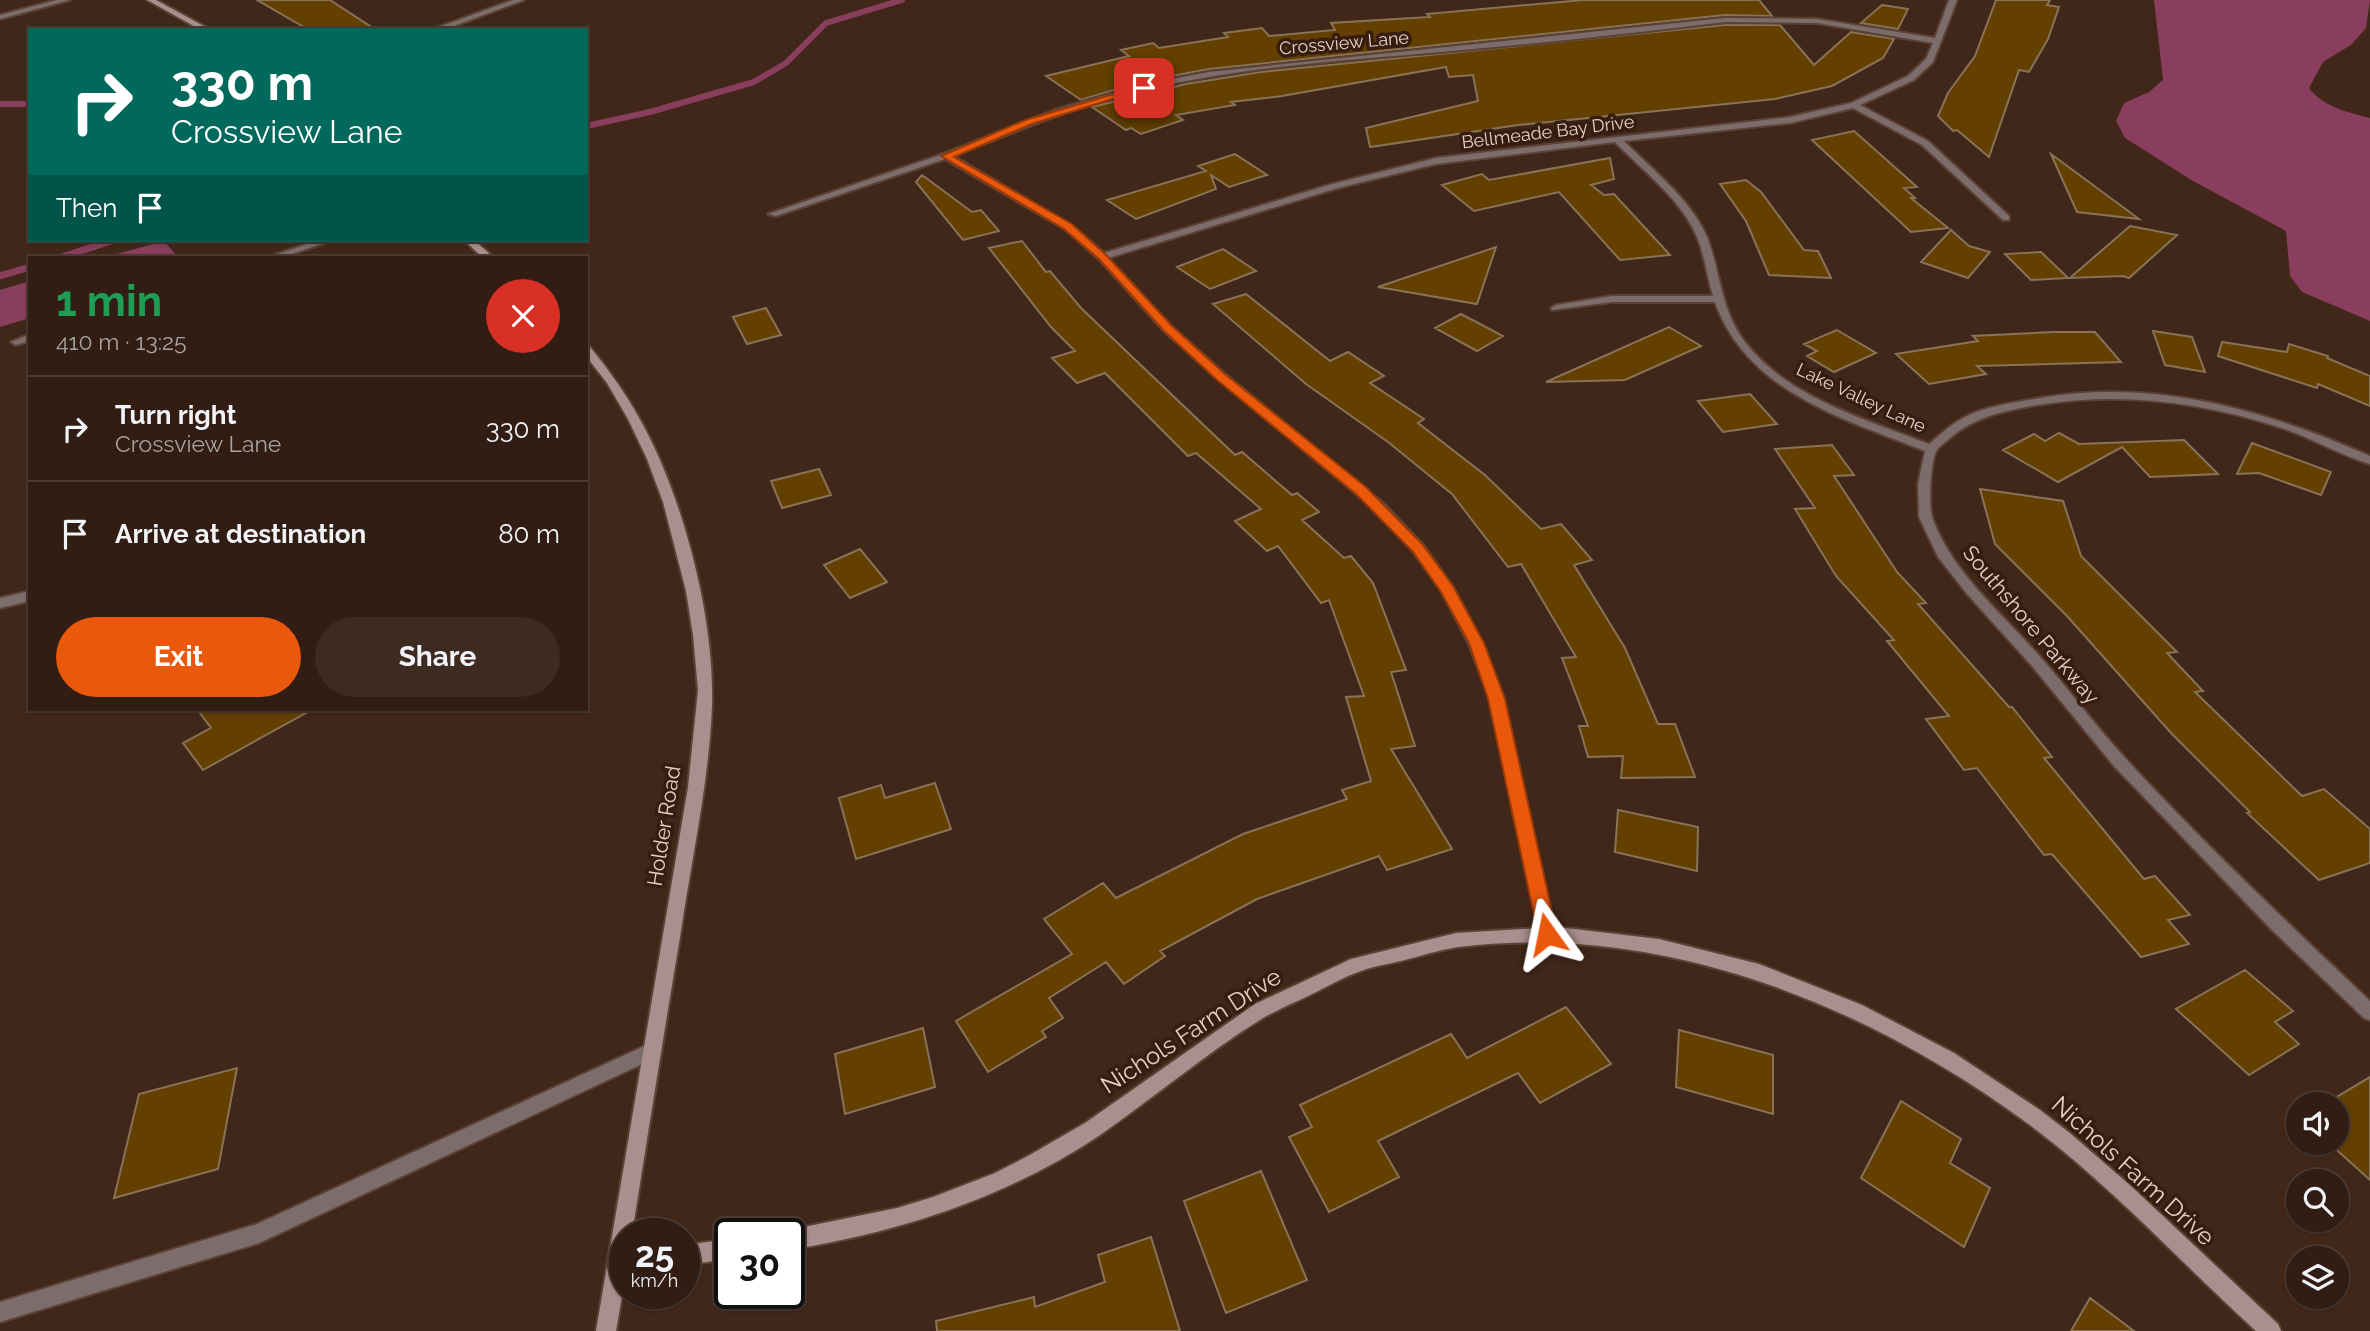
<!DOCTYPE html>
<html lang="en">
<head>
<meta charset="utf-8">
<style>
  body { margin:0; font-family:Raleway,sans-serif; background:#3d2a21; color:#f1f3f6; height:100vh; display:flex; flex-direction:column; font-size:26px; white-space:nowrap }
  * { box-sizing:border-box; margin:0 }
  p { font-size:23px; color:#a8a2a0 }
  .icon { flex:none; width:38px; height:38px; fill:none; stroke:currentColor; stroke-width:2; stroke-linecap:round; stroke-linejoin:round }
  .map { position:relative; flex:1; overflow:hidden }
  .details { position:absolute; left:28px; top:256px; width:560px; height:455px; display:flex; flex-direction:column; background:#311d13; border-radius:0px; box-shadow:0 2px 5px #0004,0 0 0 2px #4c3b33 }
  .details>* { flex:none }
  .banner { position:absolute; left:28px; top:28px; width:560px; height:214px; border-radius:0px; box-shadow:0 2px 5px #0004,0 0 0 2px #4c3b33; background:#00695c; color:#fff; overflow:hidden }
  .buttons { position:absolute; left:2286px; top:1092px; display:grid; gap:14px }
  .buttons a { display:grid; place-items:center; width:63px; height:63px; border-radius:50%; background:#311d13; box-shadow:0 2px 5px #0004,0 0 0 2px #4c3b33; font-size:35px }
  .speed { position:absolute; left:609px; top:1218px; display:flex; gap:14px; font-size:35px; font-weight:700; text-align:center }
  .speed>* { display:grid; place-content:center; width:91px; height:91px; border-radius:50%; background:#311d13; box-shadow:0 2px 5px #0004,0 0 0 2px #4c3b33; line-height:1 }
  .speed small { font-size:18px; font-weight:400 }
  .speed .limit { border:4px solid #111; border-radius:10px; background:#fff; color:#111 }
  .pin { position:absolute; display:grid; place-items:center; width:60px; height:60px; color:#fff; margin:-30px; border-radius:14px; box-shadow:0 4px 10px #0006 }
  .me { position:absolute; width:77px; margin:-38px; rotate:348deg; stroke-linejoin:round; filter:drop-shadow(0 0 5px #0008) }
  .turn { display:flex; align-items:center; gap:24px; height:147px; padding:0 28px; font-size:32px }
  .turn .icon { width:91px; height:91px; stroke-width:2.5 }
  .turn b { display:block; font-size:49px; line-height:60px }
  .then { display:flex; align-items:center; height:66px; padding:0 28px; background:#0003; gap:14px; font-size:26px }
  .round { display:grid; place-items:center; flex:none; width:74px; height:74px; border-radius:37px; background:#3d2a21 }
  .overview { display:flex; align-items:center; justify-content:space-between; height:119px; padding:0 28px }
  h1 { font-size:42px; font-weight:700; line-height:52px; color:#1e9e55 }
  .action { display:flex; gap:14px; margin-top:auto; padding:14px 28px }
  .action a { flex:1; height:80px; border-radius:42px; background:#ea580c; color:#fff; font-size:28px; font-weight:700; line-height:80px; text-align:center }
  .action a+a { background:#3d2a21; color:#f1f3f6 }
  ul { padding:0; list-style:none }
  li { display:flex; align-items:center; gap:21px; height:105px; padding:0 28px; border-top:2px solid #4c3b33 }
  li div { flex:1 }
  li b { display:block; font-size:26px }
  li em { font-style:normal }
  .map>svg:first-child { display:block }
</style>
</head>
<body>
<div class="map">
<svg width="2370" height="1331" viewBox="0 0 2370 1331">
  <rect width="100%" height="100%" fill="#412719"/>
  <path fill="#883e5c" d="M2154,0H2370L2366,28L2351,45L2323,62L2309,88C2323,107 2348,112 2370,118V321L2302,292L2290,276L2286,231L2193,181L2125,138L2116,121L2124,103L2149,92L2163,80Z
    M164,241L178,257H106Z
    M30,281V318L0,327V290Z"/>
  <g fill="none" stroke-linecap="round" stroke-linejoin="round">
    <path stroke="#883e5c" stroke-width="6" d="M0,104H30
      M586,126L650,112L754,82L786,63L826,23L902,0"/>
    <path stroke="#883e5c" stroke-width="7" d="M62,257L114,240
      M0,276L30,267"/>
  </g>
  <path fill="#633f00" stroke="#887358" stroke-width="2" d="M257,0H330L376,30H309Z
    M1583,0H1759L1772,16L1725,15L1209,69L1140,82L1081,100L1046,76L1129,56L1121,50L1153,43L1159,48L1228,37L1224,33L1262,28L1269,36L1335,30L1331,23L1430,17L1427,14Z
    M1996,0H2050L2047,5L2059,7L2048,39L2029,72L2019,70L1989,157L1957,130L1953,131L1938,116L1948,93L1975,56Z
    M1882,5L1908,9L1898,29L1861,23Z
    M1725,25H1780L1814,65L1851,32L1894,39L1883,58L1832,86L1775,99L1518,125L1370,147L1366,128L1478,101L1473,75L1449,77L1446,67L1282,96L1231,102L1235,105L1176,115L1183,120L1141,134L1131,128L1126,130L1092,107L1186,84L1261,72Z
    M1854,131L1917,187L1904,188L1915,198H1911L1948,228L1911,232L1812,140Z
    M1235,154L1267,175L1229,187L1211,175L1216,189L1136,219L1107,200L1206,171L1198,166Z
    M2051,154L2139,219L2077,212Z
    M1610,158L1614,179L1591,185L1604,195L1614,194L1670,255L1620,260L1559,192L1474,211L1442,185L1482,174L1489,180Z
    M922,175L972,212L981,210L999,231L963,240L916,182Z
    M1746,180L1761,192L1804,250L1818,251L1831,278L1769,275L1746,221L1720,184Z
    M2130,226L2177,235L2129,278L2123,276L2070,278Z
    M1951,230L1969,246L1990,252L1968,278L1921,262Z
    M1022,241L1046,272L1050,271L1081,308L1235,455L1242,452L1292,495L1297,493L1319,512L1302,520L1344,558L1351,556L1373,583L1406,670L1391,672L1415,746L1391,749L1452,849L1387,870L1379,856L1257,899L1160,951L1165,956L1124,984L1106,962L1049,998L1063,1018L1042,1031L1046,1037L988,1072L956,1021L1072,954L1044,919L1103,883L1116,898L1243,834L1347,799L1342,790L1371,781L1346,697L1364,696L1329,600L1321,603L1278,546L1267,551L1235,521L1261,509L1196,453L1188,456L1105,373L1077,383L1052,358L1075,351L1051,327L989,248Z
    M1496,247L1477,304L1378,287Z
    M1223,249L1256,271L1210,289L1177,267Z
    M2041,252L2068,278L2031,280L2005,254Z
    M1246,294L1330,361L1348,352L1384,376L1370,383L1424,419L1418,423L1485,475L1541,529L1561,524L1592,560L1574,565L1625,648L1658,724H1675L1695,777L1621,778L1623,756L1588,757L1579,726H1588L1562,658L1576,657L1521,564L1508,567L1452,494L1388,442L1306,384L1213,304Z
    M766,308L781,335L747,344L733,317Z
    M1461,314L1503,336L1477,351L1435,328Z
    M1669,327L1701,346L1625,380L1546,382Z
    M1837,330L1876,353L1834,372L1807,356L1817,351L1804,344Z
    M2153,331L2192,337L2205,372L2165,365Z
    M2054,332H2095L2121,362L1977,366L1986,374L1929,384L1896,354L1978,341L1973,336Z
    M2222,342L2287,352L2289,344L2328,356L2327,358L2370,376V406L2318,384L2317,388L2218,356Z
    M1750,394L1777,424L1723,432L1698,401Z
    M2059,433L2079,444L2184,440L2218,474L2150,477L2122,447L2058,482L2003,450L2034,434L2045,441Z
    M2252,443L2331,472L2321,495L2259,473L2237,474Z
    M1832,445L1854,475L1834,476L1897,572L1926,603L1918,604L2009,707H2012L2052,757L2044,758L2144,879L2155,876L2190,915L2168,920L2189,944L2141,957L2052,854L2044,855L1977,768L1964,770L1926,719L1949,716L1887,641L1894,640L1836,576L1795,509L1815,508L1775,449Z
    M819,469L831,495L782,508L771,481Z
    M1980,489L2063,501L2081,556L2177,652L2167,653L2203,691L2195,692L2302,796L2324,789L2370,829V863L2319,880L2247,813L2250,812L2171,733L2067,616L1995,544Z
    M860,549L887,582L850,598L824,565Z
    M197,709H313L203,770L183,743L211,728Z
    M935,783L951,829L856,859L839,798L881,785L885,798Z
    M1618,810L1698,827L1697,871L1615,852Z
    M2245,970L2293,1011L2275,1022L2299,1044L2249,1075L2176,1009Z
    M1566,1007L1611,1064L1540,1103L1518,1073L1378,1141L1399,1177L1329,1212L1289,1137L1312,1127L1300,1105L1451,1034L1467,1058Z
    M923,1028L935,1087L845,1114L835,1054Z
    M1679,1030L1773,1055V1114L1676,1087Z
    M237,1068L218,1169L114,1198L139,1094Z
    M2370,1077V1180L2329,1143H2336V1104H2325Z
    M1901,1101L1961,1139L1950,1163L1990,1188L1964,1247L1861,1178Z
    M1261,1171L1307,1280L1226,1313L1184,1201Z
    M1151,1237L1180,1331H937L936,1321L1034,1297L1035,1307L1105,1282L1098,1255Z
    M2090,1298L2134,1331H2071Z"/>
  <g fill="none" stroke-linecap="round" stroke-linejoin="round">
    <defs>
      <path id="lane" d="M319,240H333L283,257H269Z
        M30,334V341L16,345L11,342Z
        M30,591V601L0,608V598Z
        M651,1043L657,1045L660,1051L657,1057L259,1243L0,1322V1302L257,1224Z"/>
      <path id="street" d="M57,0H70L0,19V15Z
        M513,0H524L443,30H431Z
        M1949,0H1957L1933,62L1914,80L1860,105L1928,141L2009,216V220H2003L1922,145L1853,108L1790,123L1624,141C1652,170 1690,198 1707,237C1720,270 1720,306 1742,338C1784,397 1865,419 1929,444C1939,436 1948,427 1958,421C1982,406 2013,403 2040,398C2154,378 2266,410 2370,456V464C2340,455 2312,438 2282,428C2203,402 2120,391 2037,405C2005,411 1975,416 1950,438C1946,442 1939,446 1937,450C1930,461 1928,508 1933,520C1954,575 2004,615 2042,659C2071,692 2096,727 2126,759C2203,843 2287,922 2370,1001V1020L2364,1018L2272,930L2114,766L2032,666L1968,595L1938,557L1919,517L1918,484L1925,451C1844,419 1747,392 1715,302H1612L1552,310L1551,308L1556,305L1612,296H1713C1707,277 1705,256 1697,237C1681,199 1643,171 1615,142L1436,164L1338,188L1108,258L1172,327L1226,375L1385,505L1423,545L1453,587L1483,644L1504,699L1555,934L1553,939L1547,941L1541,939L1539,934L1490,699L1469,644L1442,592L1413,551L1377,511L1218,379L1164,331L1099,259L1065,229L945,159L776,216L768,214L943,154L1055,110L1141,85L1209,72L1725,18L1817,19L1935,38ZM1725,22L1817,23L1933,43L1926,59L1908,76L1851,103L1790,117L1436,158L1332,184L1104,253L1071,225L953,156C1017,131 1080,104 1148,89C1247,66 1350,60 1452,51C1543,43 1634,33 1725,22Z"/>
      <path id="secondary" d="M147,0H156L211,30H201Z
        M464,240H474L493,257H482Z
        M586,346L590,347C608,369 624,391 638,416C682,492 715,618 712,706C709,781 692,857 681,931C664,1032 648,1133 632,1234H625V1279L616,1331H596L688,787L698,690L693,635L686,591L663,502L647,459L628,419L607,383L586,356Z
        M1557,927L1659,939L1759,964L1862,1005L1954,1053L2040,1110L2071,1134L2132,1187L2278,1324L2281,1331H2256C2180,1262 2110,1184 2027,1123C1865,1004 1662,922 1458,947C1439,950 1420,956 1401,961C1388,964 1374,966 1361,971C1343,977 1325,988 1308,996C1293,1003 1277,1010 1263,1018C1206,1053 1155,1097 1100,1135C1006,1198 900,1232 789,1250V1234H782L789,1230L897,1208L933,1197L995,1173L1028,1156L1085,1123L1255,1004L1351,959L1456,933Z
        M730,1239V1259L684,1265V1245Z"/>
    </defs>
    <use href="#lane" stroke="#5b4235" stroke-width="4"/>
    <use href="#street" stroke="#5b4235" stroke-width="4"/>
    <use href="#secondary" stroke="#5b4235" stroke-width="4"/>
    <use href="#lane" fill="#7c6c6b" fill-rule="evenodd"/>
    <use href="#street" fill="#7c6c6b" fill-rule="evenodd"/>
    <use href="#secondary" fill="#a98f8d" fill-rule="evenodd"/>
  </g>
  <path fill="#ea580c" stroke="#983908" stroke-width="2" d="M1141,86L1148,88L1032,124L954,157L1072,224L1106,255L1172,326L1226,375L1366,487L1423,545L1453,586L1484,643L1505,699L1557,934L1554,940L1547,943L1541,940L1538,934L1488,699L1469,643L1441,592L1413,552L1356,494L1217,380L1164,331L1099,259L1064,229L941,156L1025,120Z"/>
  <g text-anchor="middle" stroke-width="7" stroke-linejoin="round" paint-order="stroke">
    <g font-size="18" fill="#e2d0c7" stroke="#361d0f">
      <text transform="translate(1344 43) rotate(-5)" y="6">Crossview Lane</text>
      <text transform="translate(1548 132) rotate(-7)" y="6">Bellmeade Bay Drive</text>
      <text transform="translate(1861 398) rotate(25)" y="6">Lake Valley Lane</text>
    </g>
    <g font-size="21" fill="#e2d0c7" stroke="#361d0f">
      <text transform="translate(2031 625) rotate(50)" y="7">Southshore Parkway</text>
      <text transform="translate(664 826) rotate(-81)" y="7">Holder Road</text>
    </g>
    <g font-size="24" fill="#e2d0c7" stroke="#361d0f">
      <text transform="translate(1191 1031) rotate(-33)" y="8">Nichols Farm Drive</text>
      <text transform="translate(2133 1171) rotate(42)" y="8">Nichols Farm Drive</text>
    </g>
  </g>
</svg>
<div class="buttons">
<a><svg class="icon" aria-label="sound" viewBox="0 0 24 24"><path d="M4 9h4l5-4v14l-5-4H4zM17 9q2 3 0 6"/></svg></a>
<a><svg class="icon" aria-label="search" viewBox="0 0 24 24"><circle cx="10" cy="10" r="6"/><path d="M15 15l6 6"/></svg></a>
<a><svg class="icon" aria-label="layers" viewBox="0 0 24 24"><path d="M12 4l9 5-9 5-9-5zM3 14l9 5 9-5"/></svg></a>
</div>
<div class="speed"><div>25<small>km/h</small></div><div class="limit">30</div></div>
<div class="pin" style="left:1144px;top:88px;background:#d93025"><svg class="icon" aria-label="arrive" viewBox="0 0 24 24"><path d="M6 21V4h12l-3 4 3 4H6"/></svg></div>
<svg class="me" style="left:1547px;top:934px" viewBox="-20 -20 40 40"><path d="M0-17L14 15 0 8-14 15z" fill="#ea580c" stroke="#fff" stroke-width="4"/></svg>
<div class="banner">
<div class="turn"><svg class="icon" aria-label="right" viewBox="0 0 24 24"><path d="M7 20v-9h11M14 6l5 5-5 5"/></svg><div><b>330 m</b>Crossview Lane</div></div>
<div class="then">Then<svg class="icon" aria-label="arrive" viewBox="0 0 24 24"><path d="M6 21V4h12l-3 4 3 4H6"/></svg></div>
</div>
<section class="details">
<div class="overview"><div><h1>1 min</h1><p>410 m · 13:25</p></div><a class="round" style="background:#d93025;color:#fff"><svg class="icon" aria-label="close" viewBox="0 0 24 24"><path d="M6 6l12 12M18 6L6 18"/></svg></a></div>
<ul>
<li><svg class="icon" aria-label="right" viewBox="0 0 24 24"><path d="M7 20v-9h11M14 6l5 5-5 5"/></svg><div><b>Turn right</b><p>Crossview Lane</p></div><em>330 m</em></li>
<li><svg class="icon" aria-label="arrive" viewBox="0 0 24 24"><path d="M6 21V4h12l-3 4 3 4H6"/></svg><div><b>Arrive at destination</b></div><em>80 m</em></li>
</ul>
<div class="action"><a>Exit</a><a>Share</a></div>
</section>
</div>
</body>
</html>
